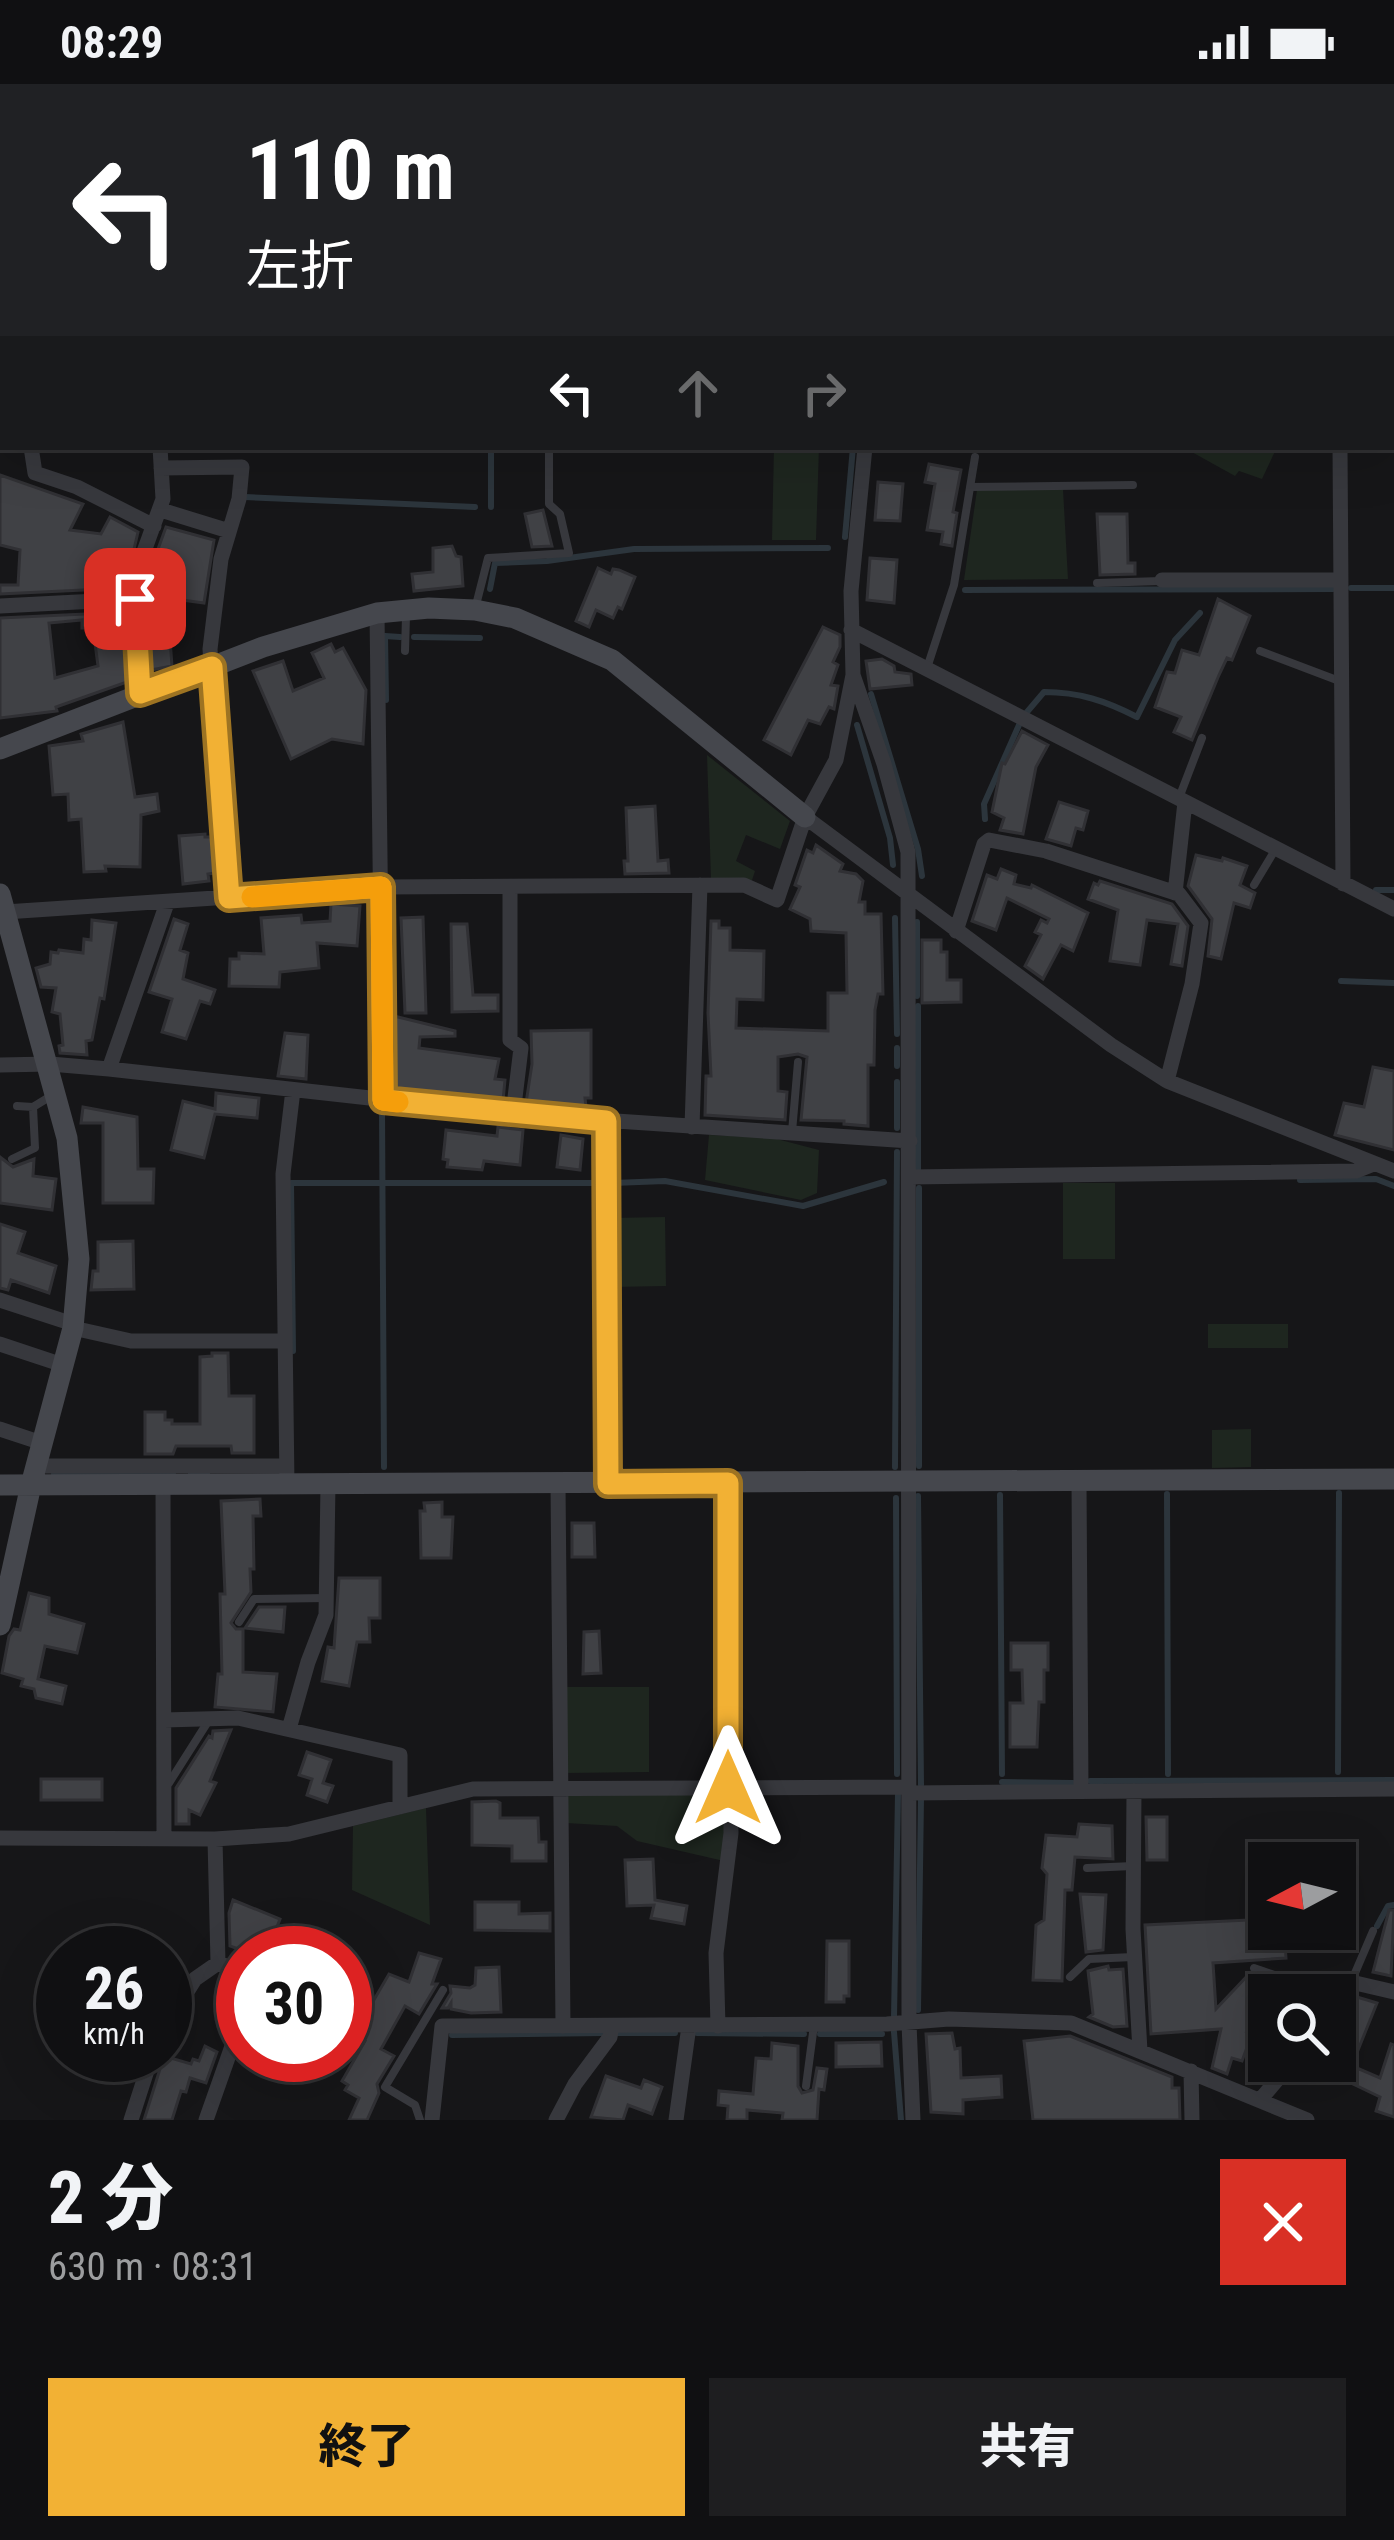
<!DOCTYPE html>
<html lang="ja">
<head>
<meta charset="utf-8">
<style>
  body { margin:0; font-family:"Roboto Condensed","Noto Sans JP",sans-serif; background:#1e1e20; color:#f1f3f6; height:100vh; display:flex; flex-direction:column; font-size:45px; white-space:nowrap }
  * { box-sizing:border-box; margin:0 }
  p { font-size:39px; color:#9c9d9f }
  .icon { flex:none; width:66px; height:66px; fill:none; stroke:currentColor; stroke-width:2; stroke-linecap:round; stroke-linejoin:round }
  .map { position:relative; height:2036px; overflow:hidden }
  .panel { display:flex; flex-direction:column; background:#101012; flex:1 }
  .panel>* { flex:none }
  .guide { position:absolute; left:0px; top:0px; width:1395px; height:366px; box-shadow:0 12px 48px #0002,0 0 0 3px #303032; background:#202124; color:#fff; overflow:hidden }
  .needle { width:78px; rotate:263deg }
  .tools { position:absolute; left:1248px; top:1758px; display:grid; gap:24px }
  .tools a { display:grid; place-items:center; width:108px; height:108px; border-radius:0px; background:#101012; box-shadow:0 12px 48px #0002,0 0 0 3px #303032; font-size:60px }
  .speed { position:absolute; left:36px; top:1842px; display:flex; gap:24px; font-size:60px; font-weight:700; text-align:center }
  .speed>* { display:grid; place-content:center; width:156px; height:156px; border-radius:50%; background:#101012; box-shadow:0 12px 48px #0002,0 0 0 3px #303032; line-height:1 }
  .speed small { font-size:30px; font-weight:400 }
  .speed .limit { border:18px solid #d22; background:#fff; color:#111 }
  .pin { position:absolute; display:grid; place-items:center; width:102px; height:102px; color:#fff; margin:-51px; border-radius:24px; box-shadow:0 6px 18px #0006 }
  .me { position:absolute; width:132px; margin:-66px; rotate:0deg; stroke-linejoin:round; filter:drop-shadow(0 0 9px #0008) }
  .turn { display:flex; align-items:center; gap:42px; height:252px; padding:0 48px; font-size:54px }
  .turn .icon { width:156px; height:156px; stroke-width:2.5 }
  .turn b { display:block; font-size:84px; line-height:102px }
  .lanes { display:flex; align-items:center; height:114px; padding:0 48px; background:#0003; justify-content:center; gap:60px; direction:ltr }
  .lanes .off { opacity:.35 }
  .round { display:grid; place-items:center; flex:none; width:126px; height:126px; border-radius:0px; background:#1e1e20 }
  .summary { display:flex; align-items:center; justify-content:space-between; height:204px; padding:0 48px }
  h1 { font-size:72px; font-weight:800; line-height:90px }
  .primary-button { display:flex; gap:24px; margin-top:auto; padding:24px 48px }
  .primary-button a { flex:1; height:138px; border-radius:0px; background:#f2b134; color:#111; font-size:48px; font-weight:800; line-height:138px; text-align:center }
  .primary-button a+a { background:#1e1e20; color:#f1f3f6 }
  .status { display:flex; justify-content:space-between; align-items:center; height:84px; padding:0 60px; background:#101012; direction:ltr }
  .status svg { height:33px; fill:currentColor }
  .map>svg:first-child { display:block }
</style>
</head>
<body>
<div class="status"><b>08:29</b><svg viewBox="0 0 49 12"><path d="M0 12V9h3v3zM5 12V6h3v6zM10 12V3h3v9zM15 12V0h3v12zM26 1h20v11H26zM47 4h2v5h-2z"/></svg></div>
<div class="map">
<svg width="1394" height="2036" viewBox="0 0 1394 2036">
  <rect width="100%" height="100%" fill="#161618"/>
  <path fill="#1e261f" d="M774,363H819L816,456H772Z
    M1191,363H1277L1262,395L1239,387L1235,392L1190,367Z
    M1063,405L1068,495L964,496L977,406Z
    M707,671L790,737L780,765L746,751L736,777L755,787L752,796L711,795Z
    M709,1051L773,1054L819,1066L817,1109L801,1116L705,1096Z
    M1063,1099H1115V1175H1063Z
    M665,1133L666,1202L612,1203L611,1134Z
    M1208,1240H1288V1264H1208Z
    M1251,1345V1383L1212,1384V1346Z
    M565,1603H649V1688L566,1689Z
    M724,1710V1777L637,1757L617,1742L566,1739V1711Z
    M426,1724L430,1841L352,1806L353,1742Z"/>
  <g fill="none" stroke-linecap="round" stroke-linejoin="round">
    <path stroke="#2c353c" stroke-width="6" d="M231,0V3
      M491,0V3
      M50,3V0
      M886,3V0
      M491,363V423
      M245,413L475,423
      M845,453L853,363
      M1351,504H1394
      M490,505L495,479L547,477L634,465L828,464
      M965,506L1333,505
      M414,553L480,554
      M871,610L918,765L922,792
      M386,616L385,552L400,553
      M1027,628L1044,608C1079,608 1106,617 1137,633L1175,556L1200,529
      M857,641L890,754L893,781
      M985,735L984,720L1019,641
      M1376,806H1394
      M895,834L897,950
      M917,838V912
      M1341,897L1394,899
      M918,922V1087
      M897,982V964
      M897,998V1044
      M382,1024L384,1383
      M1300,1096L1376,1095L1394,1102
      M613,1099L665,1097L803,1122L884,1098
      M919,1104V1382
      M293,1267L291,1099H600
      M895,1383L897,1068
      M191,1389L207,1390
      M54,1390H173
      M1167,1410L1168,1690
      M1000,1411L1002,1690
      M918,1412L921,1701
      M896,1414L897,1690
      M1338,1688L1339,1409
      M1090,1697L1394,1696
      M1002,1698L1073,1699
      M1377,1842L1388,1822L1394,1821
      M918,1926L921,1714
      M894,1933L898,1710
      M894,1948L901,2036
      M617,1949H675
      M697,1949L804,1950
      M820,1950H882
      M452,1951L604,1949"/>
  </g>
  <path fill="#404145" stroke="#303034" stroke-width="3" fill-rule="evenodd" d="M929,380L961,386L953,428L957,429L952,462L941,460L943,448L927,446L935,400L925,398Z
    M0,391L83,420L70,446L101,450L110,433L138,448L125,504L0,510V501H18L20,466L0,461Z
    M878,398L903,400L900,437L875,436Z
    M543,426L552,462L532,463L525,430Z
    M1097,430H1127L1128,479H1135V490L1100,491Z
    M166,443L214,456L204,519L167,514L172,582L151,586L147,516L154,476Z
    M452,462L456,472L461,473L463,502L414,507L412,490L433,488V464Z
    M870,474L897,476L894,519L867,516Z
    M598,484L611,490L613,485L619,486L635,493L622,525L618,523L613,534L596,526L589,543L576,537Z
    M1218,515L1250,532L1232,576L1227,574L1219,591L1192,656L1174,648L1181,633L1155,623L1167,588L1175,589L1182,566L1199,571Z
    M106,529L108,563L125,561L127,598L56,623L57,627L0,634V534ZM82,536V544H93L98,582L55,594L49,539Z
    M823,543L840,551V563L833,578L838,581L831,601L838,602L834,625L829,623L820,640L808,636L791,671L764,656Z
    M331,560L335,568L343,564L366,606L363,660L332,655L291,675L253,587L283,577L293,607L324,594L312,569Z
    M882,575L894,582L895,588L911,590L912,601L870,605L866,577Z
    M123,638L135,713L157,710L159,727L141,731L140,783L105,782L106,787L84,788L81,735L69,736L68,710L53,711L49,662L83,657L81,650Z
    M1022,647L1048,661L1036,683L1023,750L1000,746L1004,734L992,728L1002,679L1005,680Z
    M1059,718L1088,727L1083,746L1076,744L1071,762L1046,755Z
    M655,722L658,777L668,776L669,789L625,790L624,777H628L626,724Z
    M205,750V753H212L215,789L208,790L209,797L183,800L179,752Z
    M816,761L843,780L840,787L856,790L863,797L859,818H865V830H881L883,910H878L875,926L874,981H868V1042L844,1040V1037L801,1036L807,973L798,970L778,973V1007L787,1008L785,1036L705,1031L706,992H711L708,929L711,837H719V844H730V866L764,867L763,916L737,915L736,944L828,947V909H847L846,849L811,847L810,835L790,825L800,803L795,801L807,766L813,769Z
    M1196,771L1222,777L1223,774L1247,782L1240,801L1255,809L1250,824L1234,819L1221,875L1208,872L1212,835L1188,802Z
    M1001,785L1016,791L1014,800L1031,804L1032,801L1088,829L1073,867L1061,861L1043,895L1025,882L1041,851L1035,848L1041,836L1047,839L1049,835L1007,814L996,846L972,837L987,791L997,795Z
    M1100,797L1172,820L1188,842L1182,882L1171,880L1178,840L1147,836L1140,881L1110,877L1118,826L1088,815L1094,799L1098,801Z
    M331,820L360,822L357,862L317,859L319,884L280,888L279,903L229,902L230,875H239V869L264,870L261,834L301,831L302,839L330,837Z
    M423,833L426,929H405L401,834Z
    M174,835L188,840L180,866L188,869L183,895L215,906L210,920L200,917L186,955L162,948L172,915L149,908Z
    M92,836L116,839L104,915L100,914L92,956L86,957L87,971L60,969L59,962L63,961L60,930L52,928L56,904L41,903L36,884L50,880L51,868L58,869L59,866L83,869L84,855L91,856Z
    M451,840H467L473,911H498V927L452,928Z
    M922,856H941V868H947V896H961V918L922,919Z
    M394,932L455,947V952L420,953L419,964L499,975L495,995L505,996L503,1017L395,1005Z
    M591,946V1014H585L586,1023L526,1019L532,980L531,947Z
    M285,949L308,951L306,995L278,992Z
    M1373,983L1394,987V1066L1335,1051L1344,1019L1364,1023Z
    M216,1009L259,1014L257,1034L215,1030L204,1074L171,1066L183,1017L215,1025Z
    M83,1023L137,1033L138,1085H154L153,1119H103V1039H81Z
    M498,1043L523,1046L520,1081L484,1077L482,1086L447,1083L448,1076L443,1075L446,1046L497,1052Z
    M561,1051L583,1055L580,1086L557,1083Z
    M0,1073L13,1083L34,1075L33,1092L56,1095L52,1126L0,1119Z
    M0,1140L25,1148L18,1169L56,1182L49,1209L11,1196L8,1206L0,1204Z
    M133,1157L134,1205L91,1206L93,1187H98V1158Z
    M212,1269H228L229,1312H254V1369H232L231,1362H176L173,1370H145V1328H165V1336H172V1340H200V1273L212,1272Z
    M260,1415L261,1432H253L254,1485H250L251,1508L231,1539L236,1545H243V1588L277,1590L273,1628L215,1623L218,1590H222L220,1510H225L221,1417Z
    M442,1418V1433H453L451,1474H421L420,1427H425L424,1419Z
    M572,1439H594L595,1473H572Z
    M339,1494H380V1534H369L370,1558H357L349,1602L322,1597L328,1563L334,1564Z
    M29,1509L49,1514V1530L84,1540L77,1569L45,1562L38,1595L66,1602L62,1620L36,1614L34,1605L21,1602L23,1595L2,1589L9,1552L14,1545L20,1546Z
    M259,1523H285L283,1548L245,1544Z
    M599,1547L601,1589L583,1590L584,1548Z
    M1011,1559H1048V1586H1044V1618H1039L1037,1663H1010V1619H1023L1022,1586H1011Z
    M231,1646L210,1697L216,1699L200,1731L189,1726V1740H176V1704L209,1652L212,1654L213,1647Z
    M307,1668L331,1676L323,1699L333,1702L327,1718L307,1711L312,1695L299,1691Z
    M41,1695H102V1716H41Z
    M496,1717L500,1719V1734H538L539,1758H546V1777H512V1762L472,1761V1718Z
    M1146,1733H1167V1776H1147Z
    M1079,1740L1112,1742L1113,1775L1075,1773L1072,1806H1065L1062,1897L1033,1896L1036,1841L1044,1836L1047,1790L1042,1784L1046,1751L1077,1753Z
    M653,1775L655,1816L687,1822L684,1840L651,1834L654,1821L627,1822L625,1776Z
    M1080,1810L1106,1811L1103,1866L1086,1868Z
    M233,1816L280,1835L267,1869H249L230,1862L229,1829Z
    M475,1818H519V1830L550,1829V1847L475,1846Z
    M1389,1826H1394L1391,1892L1373,1888Z
    M1269,1835V1845H1284L1286,1874L1213,1879L1216,1925L1249,1890L1307,1911H1269V1924L1247,1948L1252,1950L1242,1977L1232,1974L1227,1990L1212,1984L1221,1945L1151,1950L1145,1841Z
    M827,1857H849V1912H844V1918H826Z
    M419,1869L441,1875L432,1900H437L419,1930L405,1922L381,1965L394,1972L377,2000L379,2009L367,2036H349L359,2014L345,2006L348,2001L342,1997L365,1957L354,1950L389,1890L409,1898Z
    M1108,1882L1109,1886L1123,1885L1127,1942L1113,1943L1089,1933L1093,1930L1088,1887Z
    M499,1883L501,1928L471,1929L451,1925V1919L448,1924H442L451,1909L450,1902L470,1904L475,1901L476,1884Z
    M1357,1913L1377,1919L1354,1976L1335,1969V1952Z
    M952,1949L955,1965L960,1964L961,1994L1001,1992L1002,2013L963,2016V2030L931,2028L926,1950Z
    M1070,1952L1172,1993V2004H1179L1180,2036H1033L1024,1957Z
    M881,1958L882,1982L836,1983V1959Z
    M772,1959L798,1962V2002L802,2009L813,2006L817,1984L827,1985L824,2006L819,2005L817,2036H782L783,2029L747,2026V2036H727L728,2022L718,2021L719,2007L753,2010L756,1974L771,1975Z
    M1391,1960L1394,1961V2033L1376,2027L1380,2013L1351,1999L1357,1984L1380,1994Z
    M205,1962L217,1968L206,1999L190,1994L186,2008L181,2007L172,2036H144L164,1972L191,1980L193,1975L199,1977Z
    M606,1992L641,2004L644,1996L662,2003L652,2030L628,2021L623,2036L591,2033Z"/>
  <g fill="none" stroke-linecap="round" stroke-linejoin="round">
    <path stroke="#37383d" stroke-width="8" d="M631,3V0
      M970,403L1133,401
      M1097,499L1161,497
      M475,525L488,474L569,469L560,430L549,420V363
      M405,567L406,532
      M1260,567L1342,598
      M927,584L954,501L975,373
      M1179,714L1202,654
      M1254,801L1275,766
      M17,1022L33,1023
      M792,1048L798,978
      M12,1075L35,1064L33,1023L51,1012
      M239,1538L254,1515L327,1514
      M169,1699L209,1636
      M1087,1784L1133,1782
      M1254,1884L1309,1903L1345,1906
      M1070,1893L1089,1875L1133,1873
      M1352,1896L1373,1847
      M806,2002L814,1941
      M420,2036L415,2021L385,2003L443,1906"/>
    <path stroke="#37383d" stroke-width="15" d="M151,0V3
      M901,3L902,0
      M1261,3L1264,0
      M0,67H3
      M1392,209H1394
      M0,212H3
      M31,363L35,389L77,403L154,442
      M1340,363L1343,800
      M161,384L242,383L239,415L221,475L210,565L229,814
      M161,426L229,447
      M1162,496H1341
      M0,522L135,515
      M377,529L383,1016
      M851,546L1394,825
      M853,591L884,680L908,768L909,1939L913,2036
      M140,609L135,515L142,473L163,415L160,363
      M805,733L1111,961L1167,997L1394,1087
      M510,804V956L521,964L513,1030
      M1175,809L1185,718
      M5,828L381,803L744,801L777,816L805,733L836,676L853,591L851,507L865,363
      M956,847L984,760L989,756L1046,767L1179,810L1201,839L1192,900L1167,997
      M0,981L50,980L109,985L513,1030L910,1057
      M109,985L167,819
      M606,1037L608,1400
      M692,1043L700,801
      M910,1093L1356,1087L1371,1081
      M0,1216L73,1240
      M73,1244L131,1257H285
      M0,1260L63,1281
      M0,1345L42,1359
      M36,1382H286
      M1079,1398L1081,1707
      M163,1400L164,1755
      M287,1400L283,1090L293,1006
      M558,1400L563,1942
      M164,1636L238,1634L400,1671V1723
      M289,1645L308,1578L326,1531L328,1400
      M1134,1707L1133,1845L1140,1967
      M909,1709L1394,1705
      M0,1754L215,1755L289,1750L473,1705L909,1703
      M218,1879L243,1888
      M1335,1927L1351,1898L1394,1908
      M718,1942L716,1869L731,1749L728,1399
      M165,1943L195,1895L218,1879L215,1755
      M1191,1987L1192,2036
      M1260,2016L1293,1977
      M131,2036L152,1971
      M206,2036L243,1931
      M432,2036L442,1942L887,1940L949,1935L1071,1939L1307,2036
      M556,2036L575,2000L610,1953L612,1942
      M676,2036L689,1942"/>
    <path stroke="#45474d" stroke-width="21" d="M0,665L263,563L377,529L429,524L475,526L515,534L612,576L805,733
      M0,810L67,1054L79,1175L73,1244L31,1401L0,1541
      M0,1401L1394,1395"/>
  </g>
  <g fill="none" stroke-linecap="round" stroke-linejoin="round">
    <defs>
      <path id="route" d="M135,515L140,609L212,583L229,814L381,803L383,1016L606,1037L608,1400L728,1399V1704"/>
    </defs>
    <use href="#route" stroke="#9d7322" stroke-width="30"/>
    <use href="#route" stroke="#f2b134" stroke-width="21"/>
    <path stroke="#f59e0b" stroke-width="21" d="M252,813L381,803L383,1016L398,1018"/>
  </g>
</svg>
<div class="tools">
<a><svg class="needle" viewBox="-14 -14 28 28"><path d="M0-13l5 13h-10z" fill="#e53935"/><path d="M0 13l5-13h-10z" fill="#9c9d9f"/></svg></a>
<a><svg class="icon" aria-label="search" viewBox="0 0 24 24"><circle cx="10" cy="10" r="6"/><path d="M15 15l6 6"/></svg></a>
</div>
<div class="speed"><div>26<small>km/h</small></div><div class="limit">30</div></div>
<div class="pin" style="left:135px;top:515px;background:#d93025"><svg class="icon" aria-label="arrive" viewBox="0 0 24 24"><path d="M6 21V4h12l-3 4 3 4H6"/></svg></div>
<svg class="me" style="left:728px;top:1704px" viewBox="-20 -20 40 40"><path d="M0-17L14 15 0 8-14 15z" fill="#f2b134" stroke="#fff" stroke-width="4"/></svg>
<div class="guide">
<div class="turn"><svg class="icon" aria-label="left" viewBox="0 0 24 24"><path d="M17 20v-9H6M10 6l-5 5 5 5"/></svg><div><b>110 m</b>左折</div></div>
<div class="lanes"><svg class="icon" aria-label="left" viewBox="0 0 24 24"><path d="M17 20v-9H6M10 6l-5 5 5 5"/></svg><svg class="icon off" aria-label="ahead" viewBox="0 0 24 24"><path d="M12 20V5M6 11l6-6 6 6"/></svg><svg class="icon off" aria-label="right" viewBox="0 0 24 24"><path d="M7 20v-9h11M14 6l5 5-5 5"/></svg></div>
</div>
</div>
<section class="panel">
<div class="summary"><div><h1>2 分</h1><p>630 m · 08:31</p></div><a class="round" style="background:#d93025;color:#fff"><svg class="icon" aria-label="close" viewBox="0 0 24 24"><path d="M6 6l12 12M18 6L6 18"/></svg></a></div>
<div class="primary-button"><a>終了</a><a>共有</a></div>
</section>
</body>
</html>
